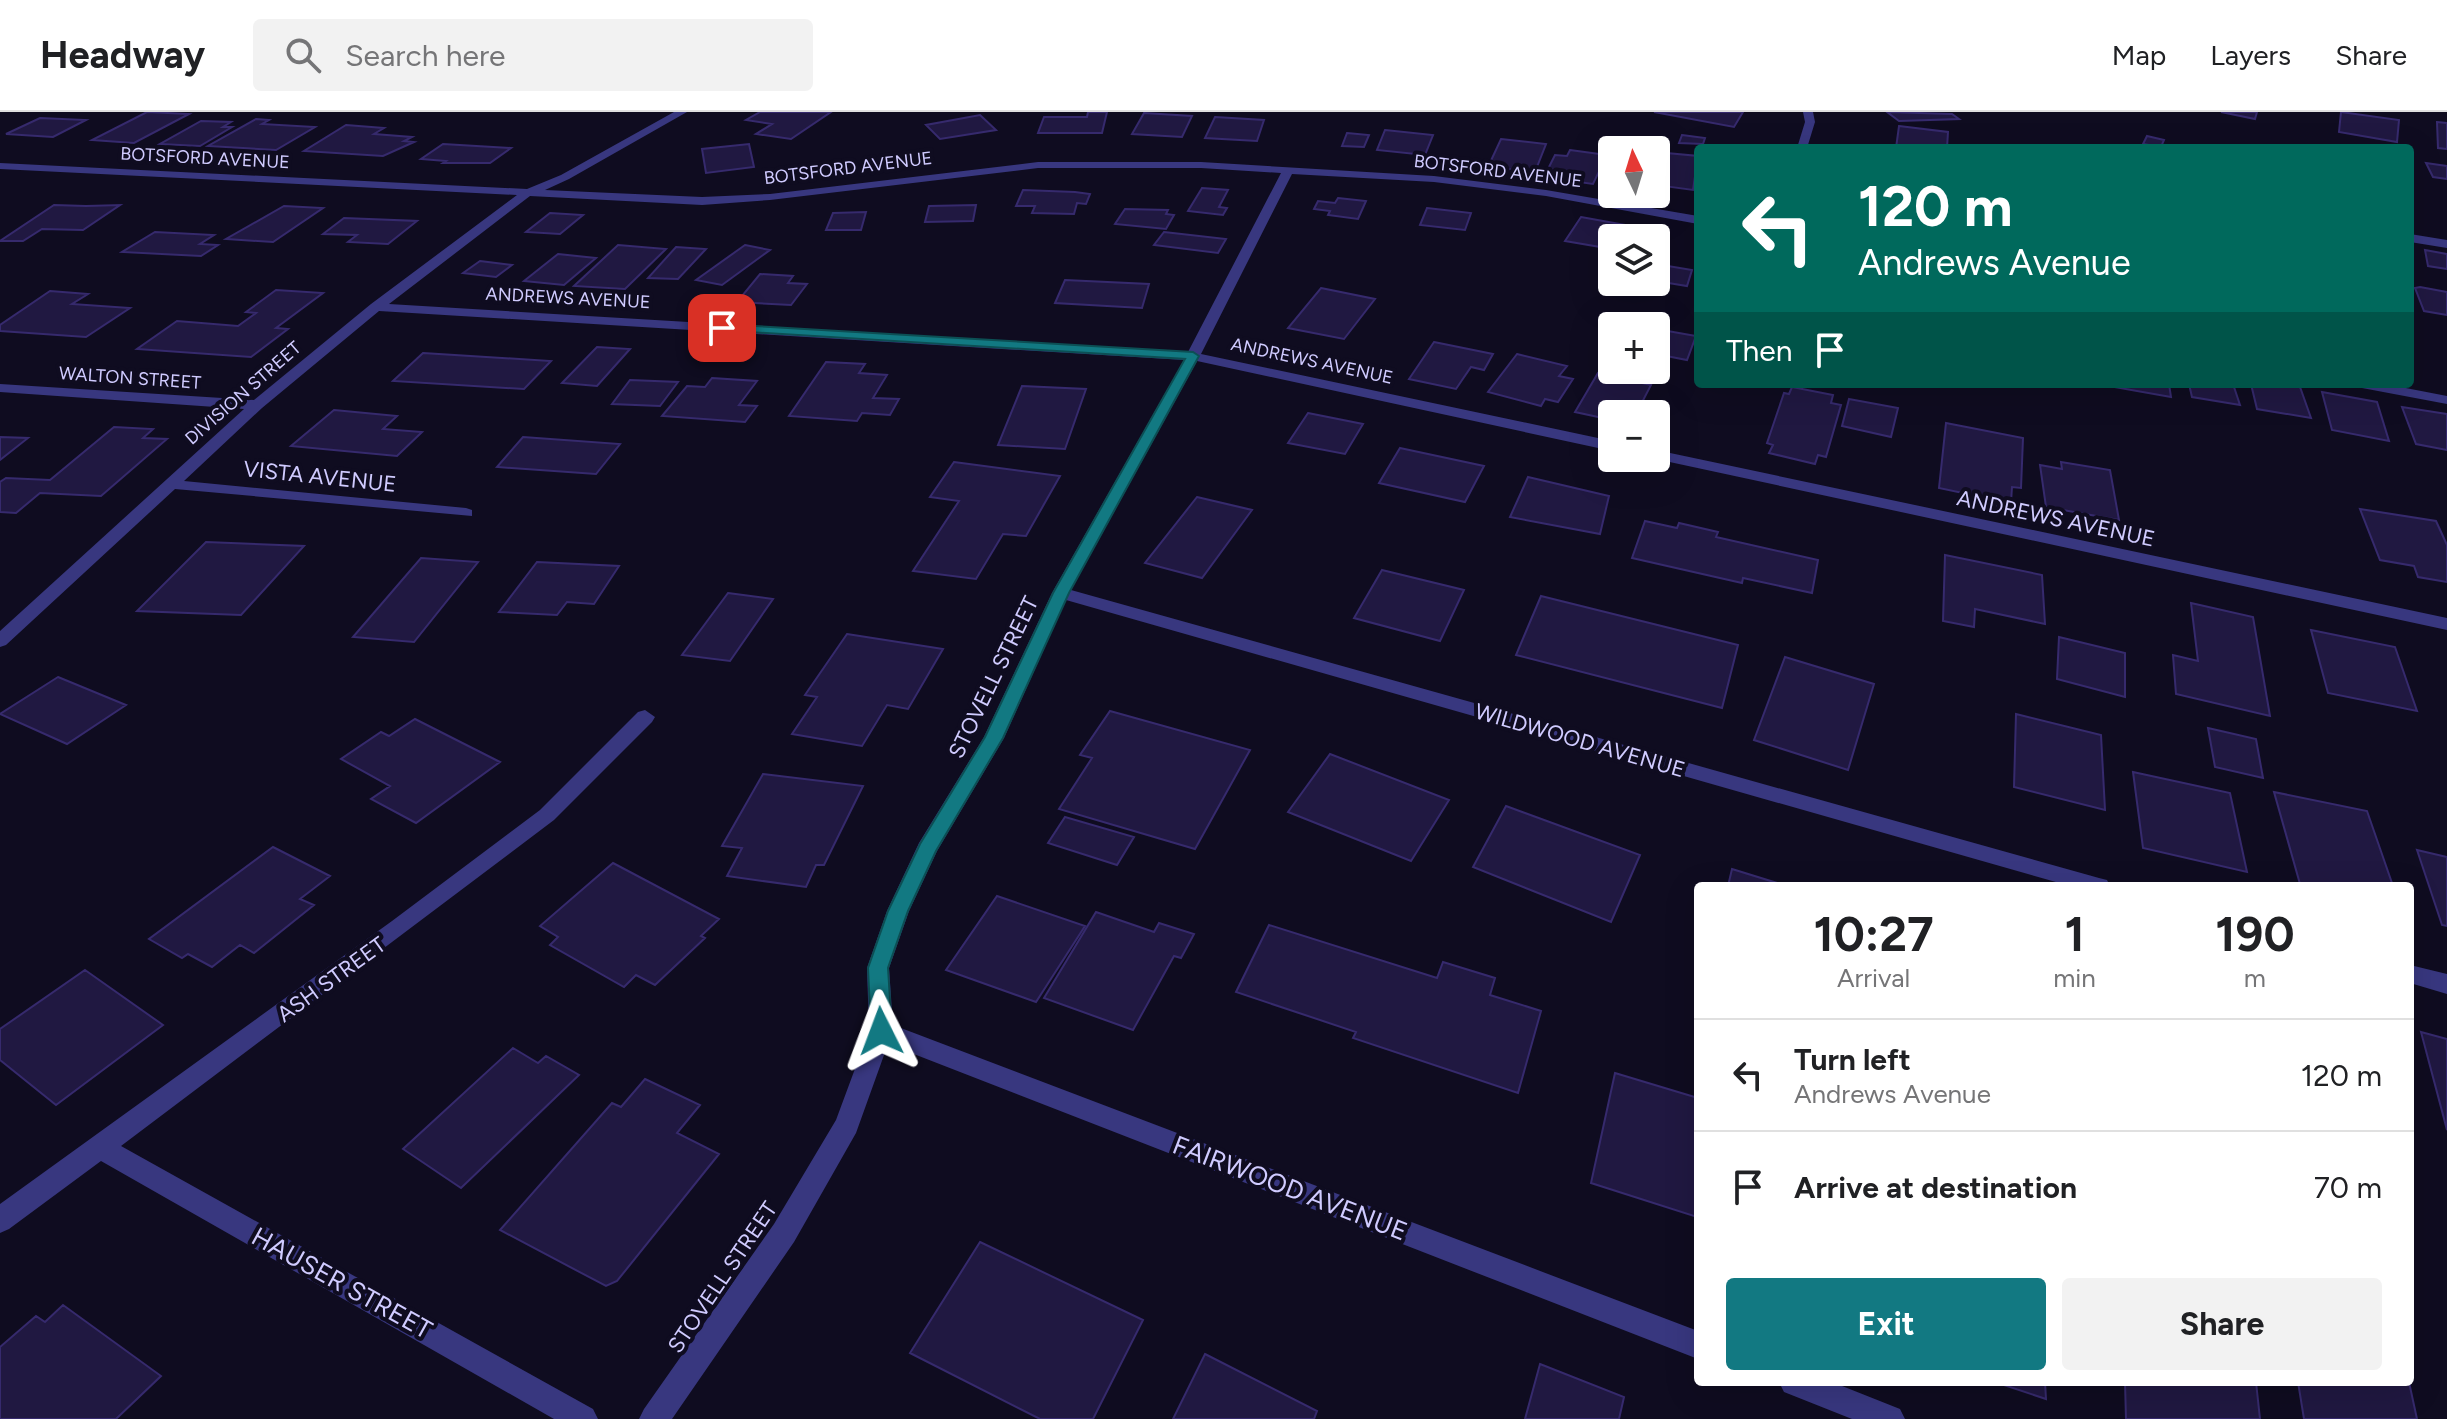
<!DOCTYPE html>
<html lang="en">
<head>
<meta charset="utf-8">
<style>
  body { margin:0; font-family:Figtree,sans-serif; background:#f2f2f2; color:#202124; height:100vh; display:flex; flex-direction:column; font-size:30px; white-space:nowrap }
  * { box-sizing:border-box; margin:0 }
  p { font-size:26px; color:#757577 }
  .icon { flex:none; width:44px; height:44px; fill:none; stroke:currentColor; stroke-width:2; stroke-linecap:round; stroke-linejoin:round }
  .map { position:relative; flex:1; overflow:hidden }
  .side { position:absolute; left:1694px; top:770px; width:720px; height:504px; display:flex; flex-direction:column; background:#fff; border-radius:8px; box-shadow:0 8px 32px #0002 }
  .side>* { flex:none }
  .top-card { position:absolute; left:1694px; top:32px; width:720px; height:244px; border-radius:8px; box-shadow:0 8px 32px #0002; background:#00695c; color:#fff; overflow:hidden }
  .needle { width:52px; rotate:356deg }
  .tools { position:absolute; left:1598px; top:24px; display:grid; gap:16px }
  .tools a { display:grid; place-items:center; width:72px; height:72px; border-radius:8px; background:#fff; box-shadow:0 8px 32px #0002; font-size:40px }
  .pin { position:absolute; display:grid; place-items:center; width:68px; height:68px; color:#fff; margin:-34px; border-radius:16px; box-shadow:0 4px 12px #0006 }
  .me { position:absolute; width:88px; margin:-44px; rotate:357deg; stroke-linejoin:round; filter:drop-shadow(0 0 6px #0008) }
  .turn { display:flex; align-items:center; gap:28px; height:168px; padding:0 32px; font-size:36px }
  .turn .icon { width:104px; height:104px; stroke-width:2.5 }
  .turn b { display:block; font-size:56px; line-height:68px }
  .then { display:flex; align-items:center; height:76px; padding:0 32px; background:#0003; gap:16px; font-size:30px }
  .eta { display:flex; justify-content:space-evenly; align-items:center; height:136px; text-align:center }
  .eta b { font-size:48px; font-weight:700; line-height:56px }
  .button { display:flex; gap:16px; margin-top:auto; padding:16px 32px }
  .button a { flex:1; height:92px; border-radius:8px; background:#127982; color:#fff; font-size:32px; font-weight:700; line-height:92px; text-align:center }
  .button a+a { background:#f2f2f2; color:#202124 }
  ul { padding:0; list-style:none }
  li { display:flex; align-items:center; gap:24px; height:112px; padding:0 32px; border-top:2px solid #e0e0e0 }
  li div { flex:1 }
  li b { display:block; font-size:30px }
  li em { font-style:normal }
  header { display:flex; align-items:center; gap:48px; box-sizing:border-box; height:112px; padding:0 40px; background:#fff; border-bottom:2px solid #e0e0e0 }
  header strong { font-size:38px }
  nav { display:flex; gap:44px; margin-inline-start:auto; font-size:28px }
  .search { width:560px; height:72px; background:#f2f2f2; display:flex; align-items:center; gap:20px; box-sizing:border-box; padding:0 28px; border-radius:8px; color:#757577; font-size:30px }
  .map>svg:first-child { display:block }
</style>
</head>
<body>
<header>
<strong>Headway</strong>
<div class="search"><svg class="icon" aria-label="search" viewBox="0 0 24 24"><circle cx="10" cy="10" r="6"/><path d="M15 15l6 6"/></svg>Search here</div>
<nav><a>Map</a><a>Layers</a><a>Share</a></nav>
</header>
<div class="map">
<svg width="2447" height="1307" viewBox="0 0 2447 1307">
  <rect width="100%" height="100%" fill="#0f0c20"/>
  <path fill="#201841" stroke="#362a6d" stroke-width="2" d="M147,0L189,2L134,31L92,28Z
    M760,0H831L791,27L756,22L772,12L746,8Z
    M1088,0H1107L1102,21H1038L1044,5H1087Z
    M1654,0H1743L1734,15Z
    M1887,0L1952,2L1959,7L1899,9Z
    M2221,0H2257L2255,7Z
    M2341,0L2399,8L2397,30L2339,20Z
    M1144,1L1192,4L1182,25L1132,22Z
    M980,3L996,18L940,27L926,13Z
    M1215,5L1264,8L1257,29L1205,26Z
    M40,6L86,8L53,25L6,22Z
    M256,7L269,8L262,12L315,15L276,38L208,34Z
    M201,9L231,10L223,15H232L200,34L160,32Z
    M2437,10L2447,11V37L2438,36Z
    M346,13L384,16L374,22L412,25L404,29L414,30L383,44L304,39Z
    M1899,14L1948,20L1947,36H1896Z
    M1385,18L1433,23L1425,43L1377,38Z
    M1347,21L1369,23L1364,35L1342,34Z
    M1682,23L1705,26L1703,32L1679,31Z
    M2147,24L2164,28L2161,35L2143,32Z
    M1501,27L1546,32L1535,60L1488,55Z
    M443,32L511,36L490,51H443L446,49L421,47Z
    M749,32L754,55L706,61L702,37Z
    M1570,38L1607,43L1593,72L1557,67L1561,59L1548,57L1555,43L1567,44Z
    M1656,40L1698,44L1693,78L1656,73Z
    M2426,51L2447,54V67L2433,65Z
    M1202,76L1228,78L1219,95L1227,96L1223,103L1188,99Z
    M1023,78L1075,80L1090,82L1086,92L1077,91L1074,102L1032,101L1035,94H1016Z
    M1338,86L1366,89L1358,107L1328,103L1330,99L1314,97L1318,89L1335,91Z
    M54,93L86,94L120,93L83,118L42,117L23,129H0Z
    M976,93L973,109L925,110L929,94Z
    M284,94L323,96L273,130L226,127Z
    M1427,96L1471,101L1465,118L1420,113Z
    M1125,97L1168,98L1166,102L1174,103L1166,117L1115,112Z
    M866,100L861,118H826L833,101Z
    M550,101L583,103L560,122L526,120Z
    M1581,105L1664,120L1656,135V126H1612V137L1565,129Z
    M344,106L417,109L388,132L348,130L357,123L323,122Z
    M155,120L214,123L200,132L218,133L201,144L122,140Z
    M1164,120L1226,127L1218,141L1154,133Z
    M618,133L666,137L625,177L574,174Z
    M745,133L770,138L722,173L696,168Z
    M676,135L706,137L678,167L648,166Z
    M2425,138L2447,142V157L2428,154Z
    M558,142L596,146L564,173L524,169Z
    M480,149L512,153L496,165L463,161Z
    M1656,152L1692,158L1687,174L1656,169Z
    M760,162L793,164L788,171L807,172L791,193L737,190Z
    M1065,168L1149,172L1142,196L1055,191Z
    M2420,175L2447,180V203L2424,199L2415,176Z
    M1321,176L1375,187L1344,227L1288,216Z
    M276,178L323,181L276,216L288,217L251,245L137,237L177,209L238,214L256,201L246,200Z
    M50,179L88,182L72,192L130,196L86,225L0,219V213Z
    M1662,218L1696,224L1687,248L1656,242Z
    M1434,230L1493,242L1484,258L1471,255L1456,277L1409,267Z
    M597,235L630,237L597,274L562,271Z
    M423,241L551,249L524,277L393,269Z
    M1517,242L1567,254L1559,264L1573,267L1558,290L1545,287L1541,294L1488,280Z
    M826,250L865,252L859,261L887,263L873,286L899,287L890,303L862,301L857,309L789,304Z
    M1598,261L1651,273L1636,302H1612V308L1575,300Z
    M712,266L757,269L739,293L757,294L745,310L662,304L687,274L705,275Z
    M630,268L678,270L660,294L612,292Z
    M2114,272H2169L2171,285L2114,275Z
    M2189,272H2233L2240,293L2192,285Z
    M2251,272L2300,275L2311,306L2257,297Z
    M1022,274L1086,277L1065,337L998,333Z
    M1792,275L1833,283L1831,291L1841,293L1826,345L1818,343L1815,352L1769,341L1773,333L1767,331L1784,281L1789,282Z
    M2322,280L2377,290L2389,329L2332,318Z
    M1849,287L1898,296L1891,325L1842,314Z
    M2402,295L2447,302V338L2416,332Z
    M334,298L397,304L383,317L422,320L397,344L291,334Z
    M1308,301L1363,312L1345,342L1288,331Z
    M1946,311L2023,326L2021,376L2012,375L2011,390L2007,389V397L1983,391L1982,385L1939,376Z
    M114,315L153,317L143,326L167,327L101,384L40,381L16,401L0,400V370L6,366L50,368Z
    M0,325L28,326L0,348Z
    M523,325L620,332L596,362L497,355Z
    M1400,336L1484,354L1465,390L1379,371Z
    M954,350L1060,364L1026,424L1003,422L976,467L913,459L959,389L930,385Z
    M2061,350L2110,358L2119,408L2046,395L2040,353L2062,357Z
    M1528,365L1609,384L1600,422L1510,405Z
    M1197,385L1252,398L1202,466L1145,451Z
    M2360,397L2436,409L2447,433V470L2418,465L2414,454L2380,448Z
    M1645,409L1677,416L1679,411L1718,420L1716,425L1818,448L1812,481L1743,466L1742,471L1632,446Z
    M206,430L304,434L241,503L137,499Z
    M1945,443L2042,463L2045,512L1975,497L1974,515L1943,509Z
    M421,446L478,450L414,530L353,525Z
    M537,450L619,454L594,492L567,490L557,503L499,500Z
    M1382,458L1464,478L1440,529L1354,506Z
    M728,481L773,487L730,549L682,543Z
    M1541,484L1738,533L1722,596L1516,543Z
    M2191,491L2253,505L2270,604L2176,582L2173,543L2198,549Z
    M2311,518L2395,535L2417,599L2328,581Z
    M847,522L943,537L908,597L887,593L862,634L792,622L817,585L805,583Z
    M2059,525L2125,541V585L2057,567Z
    M1785,545L1874,572L1848,658L1754,628Z
    M58,565L126,593L67,632L0,602Z
    M1110,599L1250,638L1195,737L1059,697L1092,646L1080,643Z
    M2016,602L2101,623L2105,698L2014,675Z
    M415,607L500,650L416,711L371,687L390,674L341,647L381,620L389,624Z
    M2208,616L2256,627L2263,666L2215,655Z
    M1330,642L1449,688L1411,749L1288,700Z
    M2133,660L2230,681L2247,760L2143,736Z
    M763,662L863,674L824,753H816L806,775L727,764L742,736L722,734Z
    M2274,680L2367,699L2393,774L2300,772Z
    M1506,694L1640,743L1611,810L1473,755Z
    M1065,705L1134,725L1117,753L1048,731Z
    M273,735L330,764L300,787L314,793L254,841L240,833L212,855L188,842L182,846L149,827Z
    M2417,738L2447,745V814L2442,813Z
    M613,751L719,807L701,824L705,826L655,873L636,863L624,875L550,833L558,825L540,814Z
    M1732,757L1787,774H1728Z
    M997,784L1085,814L1036,890L946,858Z
    M1096,800L1154,820L1159,811L1194,822L1181,846L1174,844L1133,918L1044,886Z
    M1269,813L1437,866L1443,850L1495,866L1490,883L1541,899L1518,981L1353,926L1356,920L1236,880Z
    M85,858L163,913L56,993L0,948V917Z
    M2421,920L2447,927V1018Z
    M513,936L538,951L546,944L579,963L461,1076L403,1037Z
    M1615,961L1698,986L1697,1105L1591,1071Z
    M645,967L700,993L677,1021L719,1042L617,1169L606,1174L500,1118L612,991L621,995Z
    M980,1130L1143,1208L1093,1307H1040L910,1241Z
    M63,1193L161,1264L116,1307H0V1235L36,1204L45,1210Z
    M1205,1242L1317,1299L1314,1307H1173Z
    M1540,1252L1624,1285L1619,1307H1525Z
    M1995,1270H2045L2046,1287Z
    M2125,1270H2256L2260,1307H2126Z
    M2298,1270H2409L2417,1307H2304Z"/>
  <g fill="none" stroke-linecap="round" stroke-linejoin="round">
    <path fill="#38377f" fill-rule="evenodd" d="M674,0H687L569,67L545,78L702,85L770,82L1038,50H1201L1434,64L1546,78L1698,104V112L1546,84L1434,70L1292,62L1201,242L1612,329V339L1197,249L1071,478L2099,766L2107,768L2110,774H2070L1066,488L1004,626L937,739L909,799L889,856L893,913L1698,1219V1247L888,932L856,1021L794,1130L672,1307H639L644,1297L774,1112L836,1008L869,919L867,856L887,799L919,731L984,625L1052,481L1184,248L379,199L262,296L184,369L466,396L472,398V404L175,377L6,533L0,535V519L244,297L0,280V272L254,288L371,192L517,83L0,57V51L527,77L561,63ZM1038,56H1201L1281,61L1188,240L389,192L530,84L702,93L770,88Z
      M1803,0H1813L1815,10L1807,36H1797L1805,10Z
      M2410,122L2447,128V136L2410,130Z
      M2355,272H2385L2447,284V292L2362,276Z
      M1656,338L2447,506V518L1651,346H1656Z
      M645,598L655,605L652,610L554,708L121,1034L593,1297L598,1307H554L101,1049L9,1117L0,1121V1092L392,809L540,698L638,600Z
      M2410,853L2447,862V882L2410,871Z
      M1779,1270H1832L1900,1297L1905,1307H1852L1784,1280Z"/>
  </g>
  <path fill="#127982" stroke="#0c4f54" stroke-width="2" d="M722,212L1193,240L1199,244L1069,481L1003,626L936,739L908,799L888,856L892,919L889,925L881,928L874,925L871,919L868,856L888,799L920,732L985,625L1053,481L1185,247L717,218L715,216Z"/>
  <g text-anchor="middle" stroke-width="8" stroke-linejoin="round" paint-order="stroke">
    <g font-size="18" fill="#d0cbff" stroke="#0f0c20">
      <text transform="translate(205 46) rotate(3)" y="6">BOTSFORD AVENUE</text>
      <text transform="translate(848 56) rotate(-7)" y="6">BOTSFORD AVENUE</text>
      <text transform="translate(1498 59) rotate(7)" y="6">BOTSFORD AVENUE</text>
      <text transform="translate(568 186) rotate(3)" y="6">ANDREWS AVENUE</text>
      <text transform="translate(1312 249) rotate(12)" y="6">ANDREWS AVENUE</text>
      <text transform="translate(130 266) rotate(4)" y="6">WALTON STREET</text>
      <text transform="translate(243 281) rotate(-41)" y="6">DIVISION STREET</text>
    </g>
    <g font-size="22" fill="#d0cbff" stroke="#0f0c20">
      <text transform="translate(320 364) rotate(6)" y="8">VISTA AVENUE</text>
      <text transform="translate(2056 406) rotate(12)" y="8">ANDREWS AVENUE</text>
      <text transform="translate(993 565) rotate(-64)" y="8">STOVELL STREET</text>
      <text transform="translate(1580 628) rotate(16)" y="8">WILDWOOD AVENUE</text>
      <text transform="translate(331 867) rotate(-36)" y="8">ASH STREET</text>
      <text transform="translate(722 1165) rotate(-56)" y="8">STOVELL STREET</text>
    </g>
    <g font-size="26" fill="#d0cbff" stroke="#0f0c20">
      <text transform="translate(1290 1076) rotate(21)" y="9">FAIRWOOD AVENUE</text>
      <text transform="translate(342 1171) rotate(29)" y="9">HAUSER STREET</text>
    </g>
  </g>
</svg>
<div class="tools">
<a><svg class="needle" viewBox="-14 -14 28 28"><path d="M0-13l5 13h-10z" fill="#e53935"/><path d="M0 13l5-13h-10z" fill="#757577"/></svg></a>
<a><svg class="icon" aria-label="layers" viewBox="0 0 24 24"><path d="M12 4l9 5-9 5-9-5zM3 14l9 5 9-5"/></svg></a>
<a>+</a>
<a>−</a>
</div>
<div class="pin" style="left:722px;top:216px;background:#d93025"><svg class="icon" aria-label="arrive" viewBox="0 0 24 24"><path d="M6 21V4h12l-3 4 3 4H6"/></svg></div>
<svg class="me" style="left:881px;top:919px" viewBox="-20 -20 40 40"><path d="M0-17L14 15 0 8-14 15z" fill="#127982" stroke="#fff" stroke-width="4"/></svg>
<div class="top-card">
<div class="turn"><svg class="icon" aria-label="left" viewBox="0 0 24 24"><path d="M17 20v-9H6M10 6l-5 5 5 5"/></svg><div><b>120 m</b>Andrews Avenue</div></div>
<div class="then">Then<svg class="icon" aria-label="arrive" viewBox="0 0 24 24"><path d="M6 21V4h12l-3 4 3 4H6"/></svg></div>
</div>
<section class="side">
<div class="eta">
<div><b>10:27</b><p>Arrival</p></div>
<div><b>1</b><p>min</p></div>
<div><b>190</b><p>m</p></div>
</div>
<ul>
<li><svg class="icon" aria-label="left" viewBox="0 0 24 24"><path d="M17 20v-9H6M10 6l-5 5 5 5"/></svg><div><b>Turn left</b><p>Andrews Avenue</p></div><em>120 m</em></li>
<li><svg class="icon" aria-label="arrive" viewBox="0 0 24 24"><path d="M6 21V4h12l-3 4 3 4H6"/></svg><div><b>Arrive at destination</b></div><em>70 m</em></li>
</ul>
<div class="button"><a>Exit</a><a>Share</a></div>
</section>
</div>
</body>
</html>
